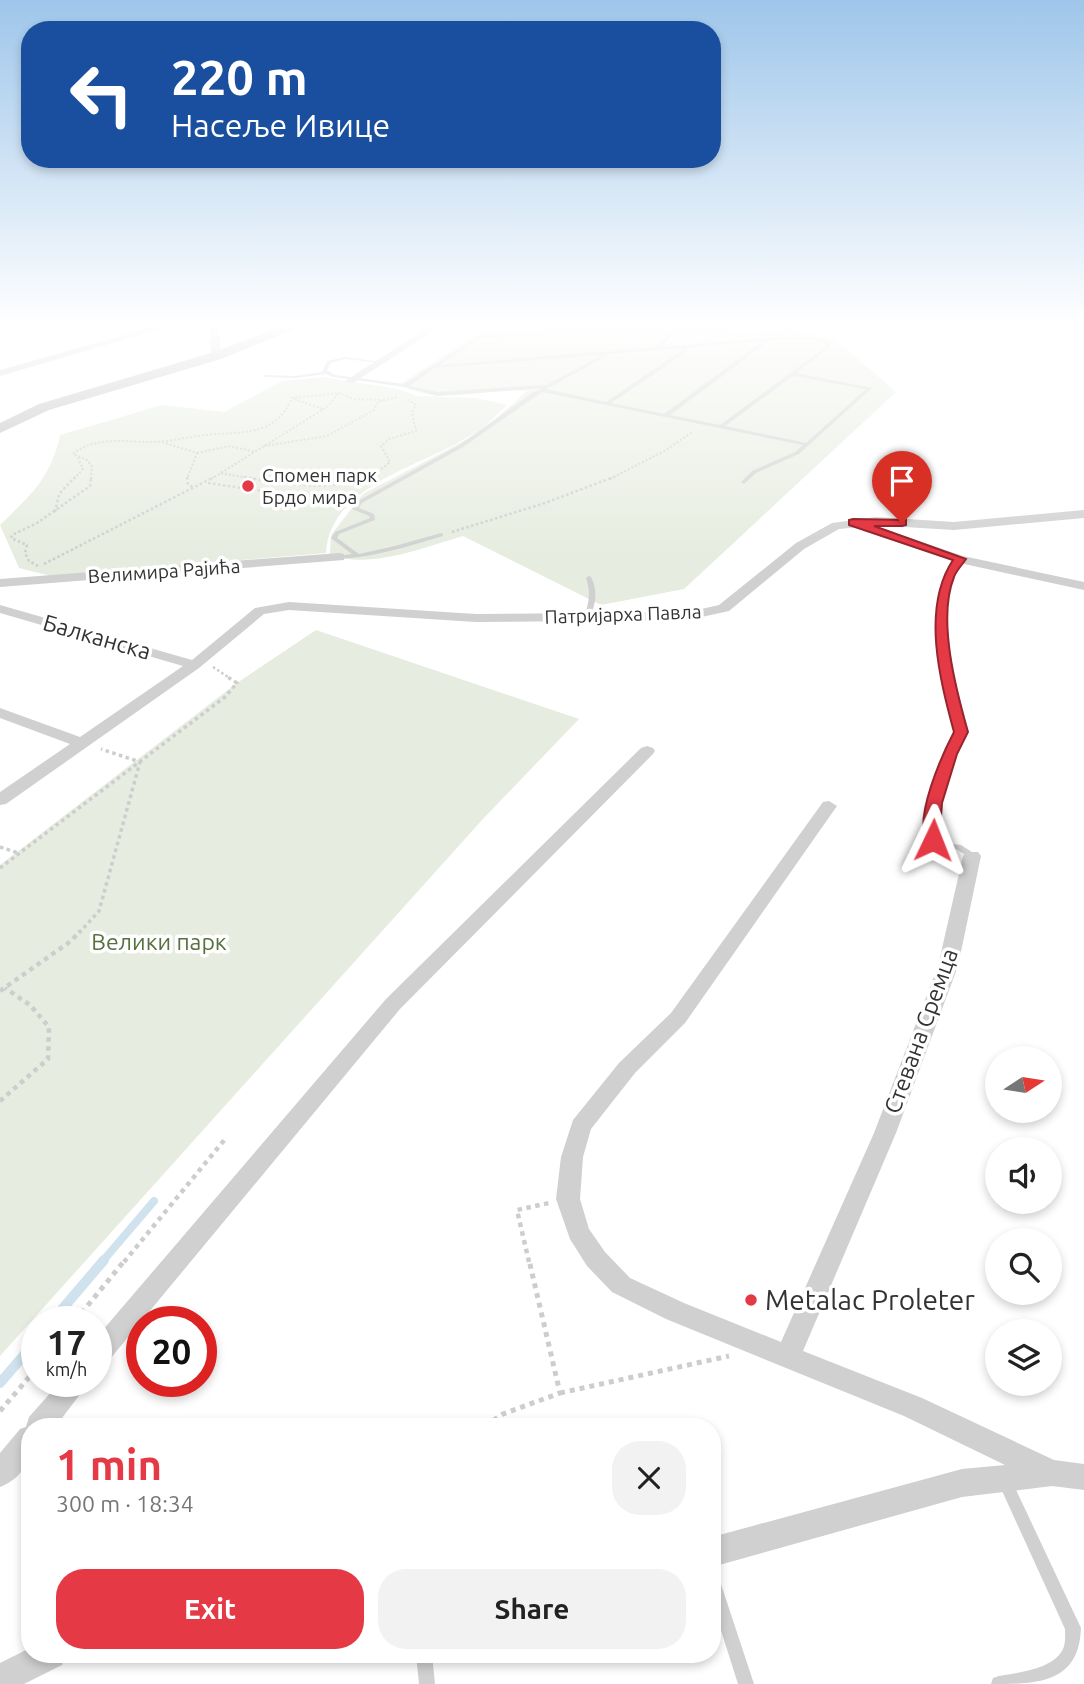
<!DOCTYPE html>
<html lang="en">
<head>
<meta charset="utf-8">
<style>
  body { margin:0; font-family:Ubuntu,sans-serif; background:#f2f2f2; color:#222; height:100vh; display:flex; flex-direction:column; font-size:26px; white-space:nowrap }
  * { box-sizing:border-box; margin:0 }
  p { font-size:23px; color:#767676 }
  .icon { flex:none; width:38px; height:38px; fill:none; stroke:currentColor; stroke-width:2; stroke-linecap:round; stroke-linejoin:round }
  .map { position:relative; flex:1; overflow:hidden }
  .side { position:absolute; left:21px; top:1418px; width:700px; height:245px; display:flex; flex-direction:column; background:#fff; border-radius:28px; box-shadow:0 4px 10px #0003 }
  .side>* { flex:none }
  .banner { position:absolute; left:21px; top:21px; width:700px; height:147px; border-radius:28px; box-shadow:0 4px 10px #0003; background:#1a4fa0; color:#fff; overflow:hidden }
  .needle { width:46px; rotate:78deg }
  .fabs { position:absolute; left:985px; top:1046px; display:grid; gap:14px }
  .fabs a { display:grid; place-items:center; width:77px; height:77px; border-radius:50%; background:#fff; box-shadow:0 4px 10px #0003; font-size:35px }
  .speed { position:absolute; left:21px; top:1306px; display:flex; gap:14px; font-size:35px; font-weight:700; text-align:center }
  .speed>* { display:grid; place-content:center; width:91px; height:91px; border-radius:50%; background:#fff; box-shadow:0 4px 10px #0003; line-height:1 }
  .speed small { font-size:18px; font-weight:400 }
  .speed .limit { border:10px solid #d22; background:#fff; color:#111 }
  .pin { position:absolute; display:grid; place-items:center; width:60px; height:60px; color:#fff; margin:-72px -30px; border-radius:50% 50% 50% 0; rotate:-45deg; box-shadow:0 0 7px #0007 }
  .pin .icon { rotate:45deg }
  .me { position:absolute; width:77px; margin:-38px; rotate:2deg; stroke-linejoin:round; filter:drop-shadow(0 0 5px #0008) }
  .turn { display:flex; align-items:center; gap:24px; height:147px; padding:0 35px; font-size:32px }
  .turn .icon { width:91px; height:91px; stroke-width:2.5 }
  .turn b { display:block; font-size:49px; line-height:60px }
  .round { display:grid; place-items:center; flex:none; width:74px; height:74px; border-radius:28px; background:#f2f2f2 }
  .head { display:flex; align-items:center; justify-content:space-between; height:119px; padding:0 35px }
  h1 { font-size:42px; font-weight:600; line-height:52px; color:#e63946 }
  .action { display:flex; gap:14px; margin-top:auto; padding:14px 35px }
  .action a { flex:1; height:80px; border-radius:28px; background:#e63946; color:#fff; font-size:28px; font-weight:600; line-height:80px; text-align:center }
  .action a+a { background:#f2f2f2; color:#222 }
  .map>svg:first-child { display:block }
</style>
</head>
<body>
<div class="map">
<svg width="1084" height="1684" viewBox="0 0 1084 1684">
  <rect width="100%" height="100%" fill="#fff"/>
  <path fill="#e6ecdf" d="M493,323H739L726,332L795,329L835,339L896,392L684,589L601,605L463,536C428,546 364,572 330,553L331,535L363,494L481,432L527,391C483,388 442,406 399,385Z
    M323,377L398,389L417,396L476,398L507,405C497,414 489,424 478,431C431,464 329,483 326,553L51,576L19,568L0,525C31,494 50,480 60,435L162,405L224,412L282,381Z
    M316,630L579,719L482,820L0,1356V865L237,683Z"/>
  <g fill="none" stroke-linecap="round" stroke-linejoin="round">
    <path stroke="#cfe2ee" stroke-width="8" d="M102,1262L154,1201"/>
    <path stroke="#cfe2ee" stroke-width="10" d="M52,1321L104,1260
      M0,1383L37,1340"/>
    <path stroke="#cdcdcd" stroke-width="2" stroke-dasharray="2 2" stroke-linecap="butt" d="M294,399L323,409
      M162,442L197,453L187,479
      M264,446L327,436L374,410L378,402L397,397
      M197,453L230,446L255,452
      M221,473L254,479
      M74,479L83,469L78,458
      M91,479L92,467L87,460L73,454C94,436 125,442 151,442C169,442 187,437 205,435C241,431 275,438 292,398L340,393L353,399L383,400
      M211,479L327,407L339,393
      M364,479L374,475L390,462L381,446L389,439L416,431L412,413L416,405L408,400
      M610,479L666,450L692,432"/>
    <path stroke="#cdcdcd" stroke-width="2.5" stroke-dasharray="2.5 2.5" stroke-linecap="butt" d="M187,477L188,484L194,488
      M244,477C285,484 329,492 368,477
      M208,483L283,494
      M55,512L59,494L75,477
      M452,532L545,503L614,477
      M44,564L214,477
      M38,566L29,561L25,553L27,545L11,538L12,535L37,523L90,486L91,477
      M213,667L228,677"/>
    <path stroke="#cdcdcd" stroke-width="3.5" stroke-dasharray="3.5 3.5" stroke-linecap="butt" d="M0,847L18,853
      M0,868L225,697L237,683L226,676
      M79,933L99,911L140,762L101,749"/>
    <path stroke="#cdcdcd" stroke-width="4.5" stroke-dasharray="4.5 4.5" stroke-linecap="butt" d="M0,991L71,941L80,931
      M0,1101L48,1059L49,1027L30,1005L5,988
      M124,1262L226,1138
      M529,1262L517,1210L549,1203"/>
    <path stroke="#cdcdcd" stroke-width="5" stroke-dasharray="5 5" stroke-linecap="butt" d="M75,1321L125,1260
      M560,1393L729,1356
      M0,1411L37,1368
      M485,1426L503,1414L560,1393L529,1260"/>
    <path fill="#d0d0d0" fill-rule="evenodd" d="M669,323L681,324L662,347C690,345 718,342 746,340C773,338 802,333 829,342L830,347L796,373L872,388L799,454L756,473L744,484L741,482L752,471L795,452L803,445L542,392L463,447L362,503L359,508L374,514L375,520L339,534L337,538L359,554L395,546L441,533L443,534V536C409,546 375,557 339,559L337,558V556L352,554L332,539L331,538L335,532L370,518L369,516L352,509L358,501L459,445L532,393L542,388L437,396L405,387L334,377L326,374L295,378L265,377L263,376L265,375L295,376L322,372L327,361L345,357L382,362L380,363L345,359L331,363L327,370L335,375L404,384L479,336ZM675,326L657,347L440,365L480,338ZM787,339L815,340L825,344L826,347L720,425L670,415L769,341ZM763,341L664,414L611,403L685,353L687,348ZM682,348L681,351L606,402L546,389L607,356V354ZM602,355L547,385L437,392L409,386L435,368ZM793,376L866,389L806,443L725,426Z
      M960,557L963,559C960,565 955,571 952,578C934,624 953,686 965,732C947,765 940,796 934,833L943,843L961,845L975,854L976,856L972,859L956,849L937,847L926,833C932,796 939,765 957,732C945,686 926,622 946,576C949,570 954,564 958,558Z
      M589,576L591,577C598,591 596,603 590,617L587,619L584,617C589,603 591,592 586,578Z
      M1005,1475L1010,1477L1081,1628C1079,1684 1037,1684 991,1684L993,1678L999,1676C1019,1672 1050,1670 1062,1651C1066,1644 1065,1636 1065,1629L998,1482L1000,1477Z
      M712,1571L717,1573L719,1578L754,1684H738L712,1602Z
      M416,1654H432L435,1684H419Z"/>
    <path fill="#d0d0d0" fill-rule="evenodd" d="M166,323H181L0,376V370Z
      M210,323H218L221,356L216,359L211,356Z
      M435,323H446L353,383L345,381Z
      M1084,510V518L954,530L872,525L963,556L1084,582V590L955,562L862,530L860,527L839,529L804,549L729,611L688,620L476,622L289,610L264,614L199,668L6,804L0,805V792L70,744L0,718V708L80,737L183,666L0,613V605L192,660L255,608L289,602L476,614L688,612L719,605L796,543L832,523L876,517L954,522Z
      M339,553L344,554V560L0,587V579Z
      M647,746L653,748L655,751L653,754L400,1009L105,1365L96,1369V1338L386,999L641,748Z
      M829,801L837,806L685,1023L635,1073L591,1129L583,1157L580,1199L589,1229L605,1252L630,1278L684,1303L781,1342L874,1133L938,966L963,856L966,852H978L981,856L958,966L896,1133L803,1351L922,1398L1054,1460L1084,1464V1490L1052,1486L962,1497L712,1567V1537L962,1469L1005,1465L904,1416L666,1319L612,1292L587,1266L570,1239L556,1199L561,1157L573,1120L619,1063L671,1013L823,802Z
      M61,1381H90L56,1426H30C30,1453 29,1476 0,1487V1453L20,1429L26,1427L29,1417Z
      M30,1648V1654H66L62,1665L24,1684H0V1663Z"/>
    <path fill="#bdbdbd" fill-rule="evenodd" d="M292,323H310L221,359L49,410L0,433V423L39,404L211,353Z"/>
  </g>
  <linearGradient id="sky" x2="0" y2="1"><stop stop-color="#9ec6ea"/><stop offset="0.58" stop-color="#fff"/><stop offset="1" stop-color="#fff" stop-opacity="0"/></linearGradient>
  <rect width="1084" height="559" fill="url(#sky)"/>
  <path fill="#e63946" stroke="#96252e" stroke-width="2" d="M853,519L906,520V525L902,526H874L966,559C962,565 956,571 954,577C937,619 956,690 968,732L957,754L942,803L939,843H927C913,819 942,755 954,732C940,680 921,608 953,560L849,525V520Z"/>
  <g fill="#e63946" stroke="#fff" stroke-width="2.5">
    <circle cx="248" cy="486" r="7"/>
    <circle cx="751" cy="1300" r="7"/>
  </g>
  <g text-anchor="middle" stroke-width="7" stroke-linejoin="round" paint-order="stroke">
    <g font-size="19" fill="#333" stroke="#fff" text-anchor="start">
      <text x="262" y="482">Спомен парк<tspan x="262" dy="22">Брдо мира</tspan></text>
    </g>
    <g font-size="19" fill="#333" stroke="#fff">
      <text transform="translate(164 571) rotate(-4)" y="7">Велимира Рајића</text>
      <text transform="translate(623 614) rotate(-2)" y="7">Патријарха Павла</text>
    </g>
    <g font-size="23" fill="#333" stroke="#fff">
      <text transform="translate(97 637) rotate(16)" y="8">Балканска</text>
      <text transform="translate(921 1031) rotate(-70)" y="8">Стевана Сремца</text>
    </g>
    <g font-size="23" fill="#56703f" stroke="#fff">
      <text x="159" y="950">Велики парк</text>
    </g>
    <g font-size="28" fill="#333" stroke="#fff" text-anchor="start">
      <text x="765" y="1310">Metalac Proleter</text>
    </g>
  </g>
</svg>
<div class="fabs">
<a><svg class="needle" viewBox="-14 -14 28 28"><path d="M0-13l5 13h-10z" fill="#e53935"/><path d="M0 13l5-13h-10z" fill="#767676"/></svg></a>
<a><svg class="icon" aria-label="sound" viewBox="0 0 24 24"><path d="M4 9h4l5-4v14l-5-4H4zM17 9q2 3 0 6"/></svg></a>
<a><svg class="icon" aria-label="search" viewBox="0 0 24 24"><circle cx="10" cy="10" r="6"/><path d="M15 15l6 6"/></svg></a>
<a><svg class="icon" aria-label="layers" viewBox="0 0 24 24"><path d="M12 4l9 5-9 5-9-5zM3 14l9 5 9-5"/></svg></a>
</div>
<div class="speed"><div>17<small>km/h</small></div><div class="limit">20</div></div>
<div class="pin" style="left:902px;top:523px;background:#d93025"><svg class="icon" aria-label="arrive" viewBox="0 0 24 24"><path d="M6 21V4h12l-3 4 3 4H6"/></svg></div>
<svg class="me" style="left:933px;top:840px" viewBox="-20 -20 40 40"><path d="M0-17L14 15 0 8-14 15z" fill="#e63946" stroke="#fff" stroke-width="4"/></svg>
<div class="banner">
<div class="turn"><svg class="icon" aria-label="left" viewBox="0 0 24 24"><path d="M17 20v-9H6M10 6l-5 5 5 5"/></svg><div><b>220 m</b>Насеље Ивице</div></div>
</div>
<section class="side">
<div class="head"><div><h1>1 min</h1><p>300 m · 18:34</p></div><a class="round"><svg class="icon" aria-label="close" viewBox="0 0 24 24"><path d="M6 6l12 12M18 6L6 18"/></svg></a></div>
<div class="action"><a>Exit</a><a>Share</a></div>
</section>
</div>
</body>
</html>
